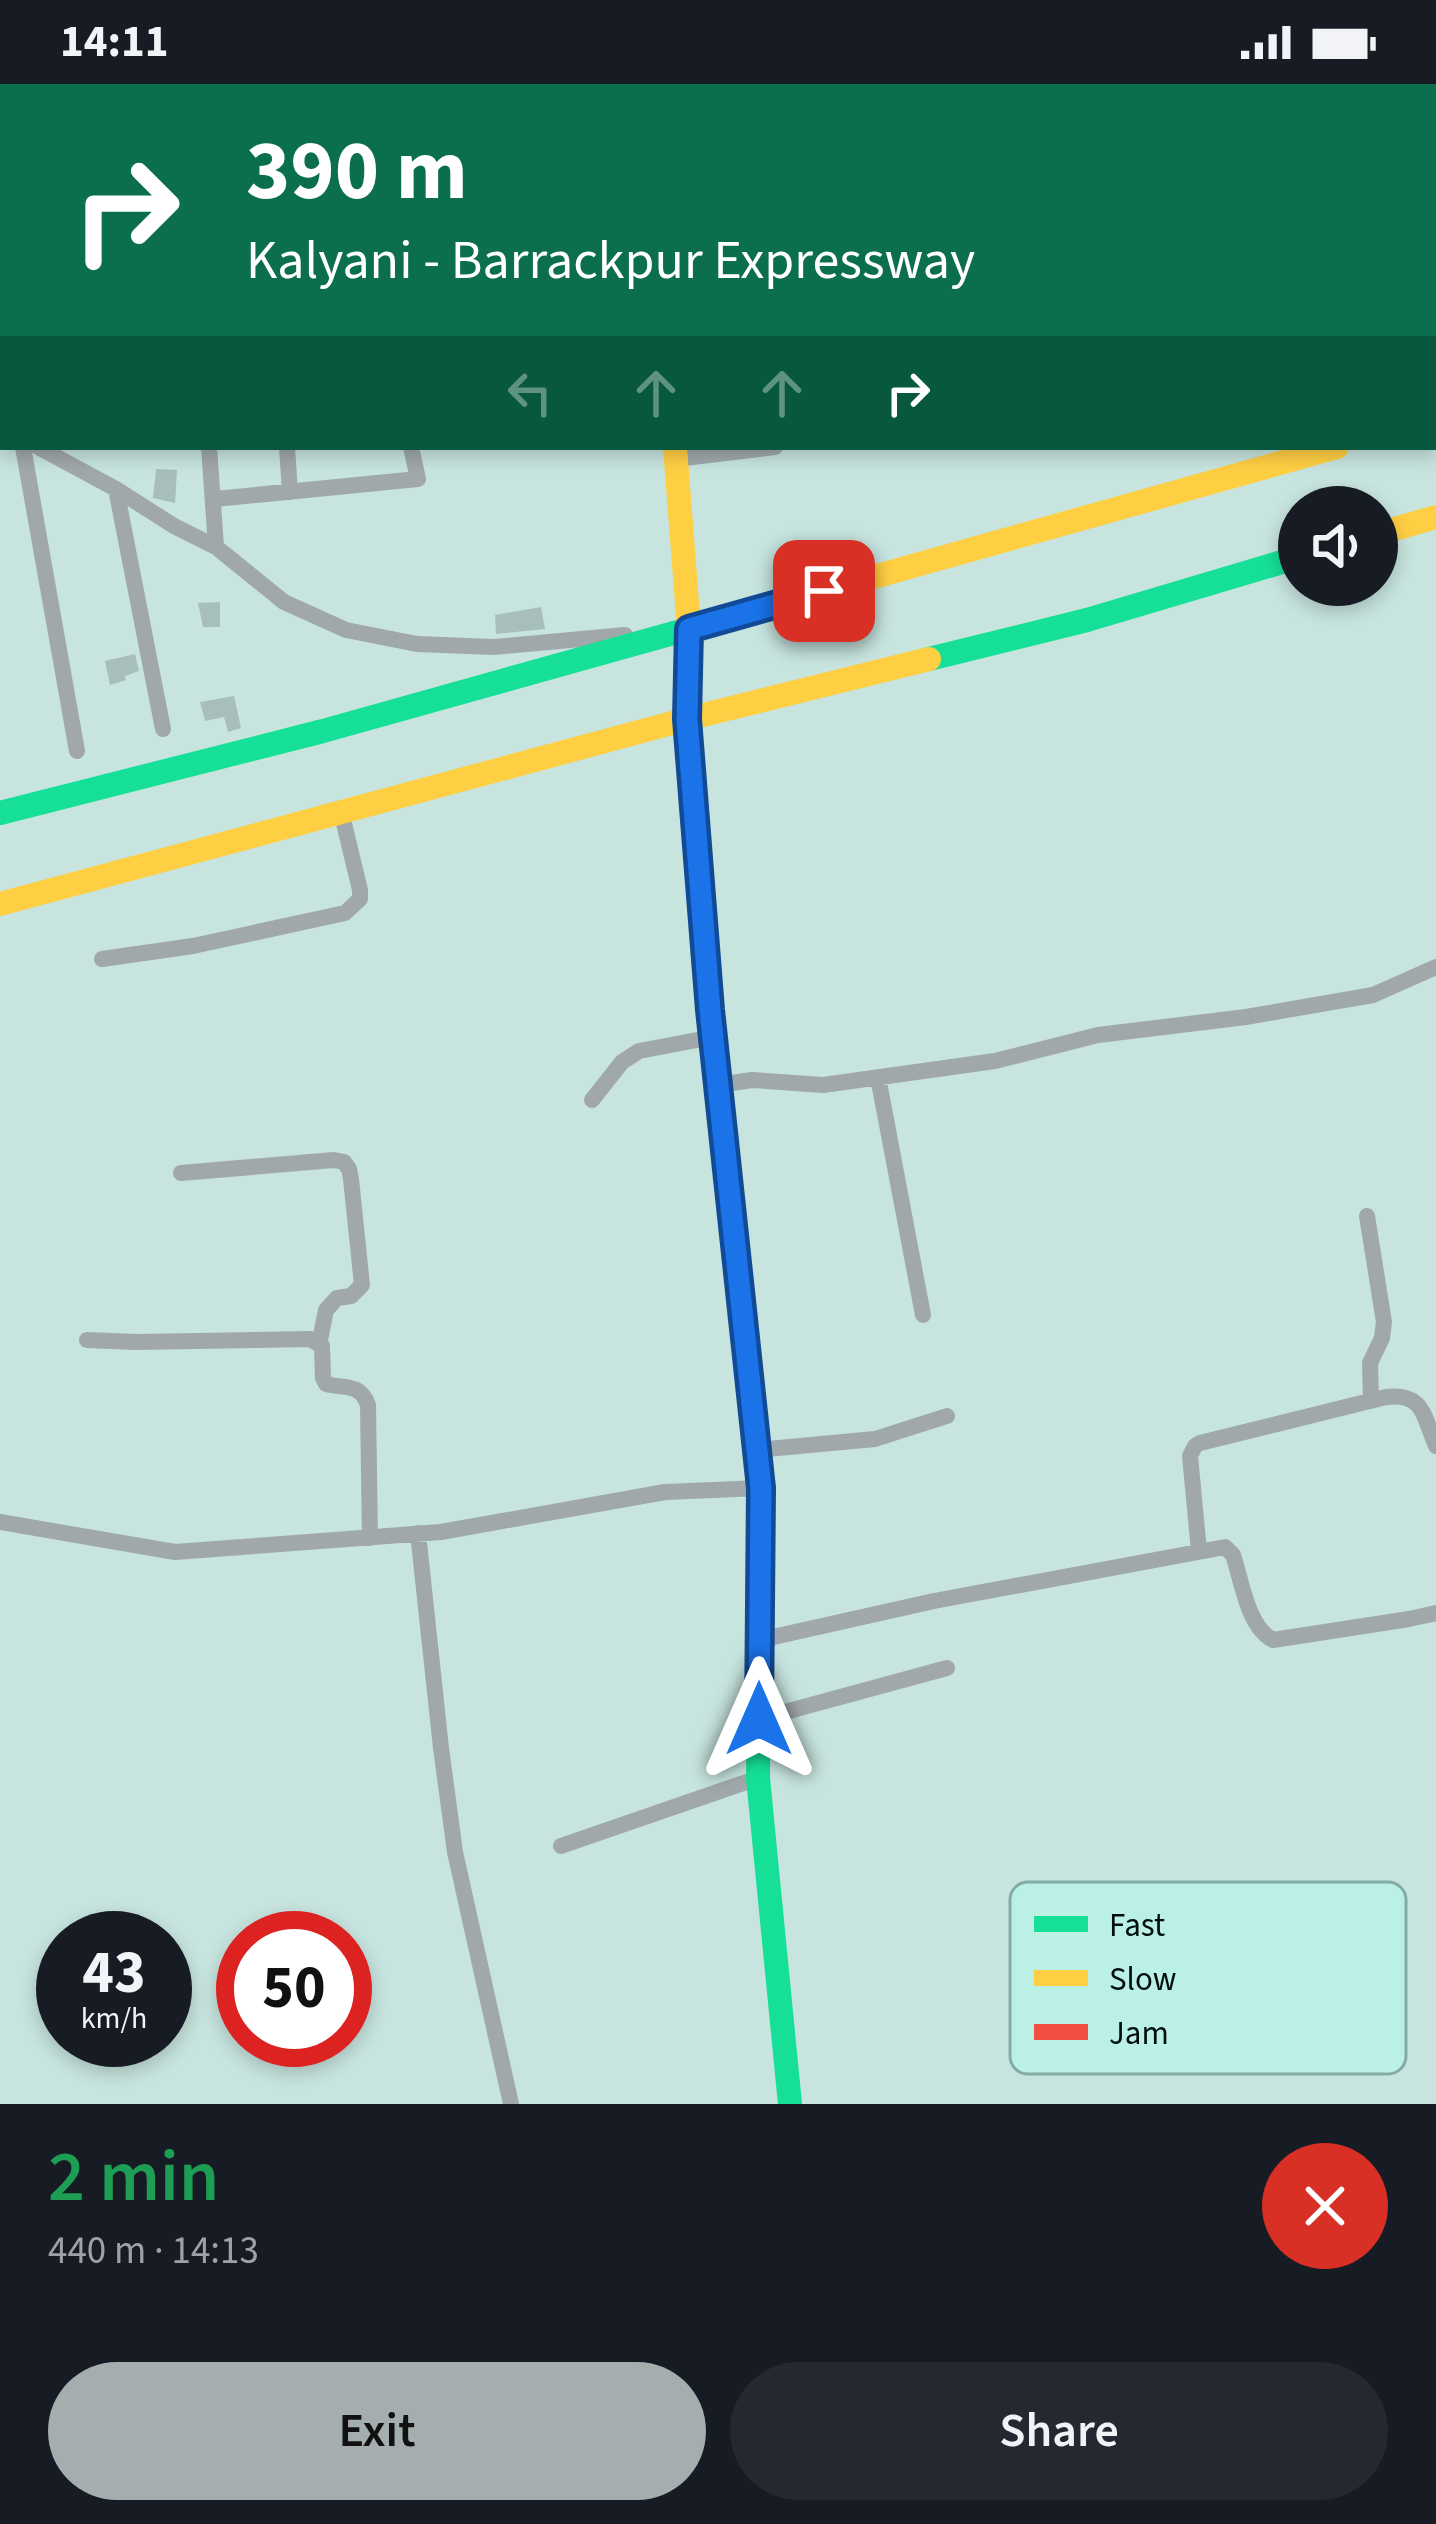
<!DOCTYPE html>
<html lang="en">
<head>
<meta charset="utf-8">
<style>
  body { margin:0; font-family:"Source Sans 3",sans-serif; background:#242831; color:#f1f3f6; height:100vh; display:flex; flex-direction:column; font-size:45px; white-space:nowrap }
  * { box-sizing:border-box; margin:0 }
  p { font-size:39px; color:#9ea1a6 }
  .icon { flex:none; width:66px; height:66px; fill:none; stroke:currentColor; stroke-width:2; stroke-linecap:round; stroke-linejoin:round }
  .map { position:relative; height:2020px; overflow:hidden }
  .details { display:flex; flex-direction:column; background:#171b24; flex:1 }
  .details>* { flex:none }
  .guide { position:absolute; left:0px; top:0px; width:1437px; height:366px; box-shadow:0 6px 18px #0003; background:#0b6e4f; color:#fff; overflow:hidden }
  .buttons { position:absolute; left:1278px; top:402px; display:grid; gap:24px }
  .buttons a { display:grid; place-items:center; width:120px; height:120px; border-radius:50%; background:#171b24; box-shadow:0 6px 18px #0003; font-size:60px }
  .speed { position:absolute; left:36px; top:1827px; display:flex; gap:24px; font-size:60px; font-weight:700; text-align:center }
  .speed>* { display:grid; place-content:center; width:156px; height:156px; border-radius:50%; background:#171b24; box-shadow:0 6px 18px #0003; line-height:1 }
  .speed small { font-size:30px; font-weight:400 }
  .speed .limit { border:18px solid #d22; background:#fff; color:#111 }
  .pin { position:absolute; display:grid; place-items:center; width:102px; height:102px; color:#fff; margin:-51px; border-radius:24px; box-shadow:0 6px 18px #0006 }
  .me { position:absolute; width:132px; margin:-66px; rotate:0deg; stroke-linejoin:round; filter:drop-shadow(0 0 9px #0008) }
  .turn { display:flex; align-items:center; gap:42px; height:252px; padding:0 48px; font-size:54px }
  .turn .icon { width:156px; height:156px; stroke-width:2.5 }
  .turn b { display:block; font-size:84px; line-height:102px }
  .lanes { display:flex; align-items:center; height:114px; padding:0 48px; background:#0003; justify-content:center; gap:60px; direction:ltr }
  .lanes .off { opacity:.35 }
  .round { display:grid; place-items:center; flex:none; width:126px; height:126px; border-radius:63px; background:#242831 }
  .overview { display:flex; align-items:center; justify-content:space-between; height:204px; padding:0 48px }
  h1 { font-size:72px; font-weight:600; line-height:90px; color:#1e9e55 }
  .primary-button { display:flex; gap:24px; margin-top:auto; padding:24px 48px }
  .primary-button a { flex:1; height:138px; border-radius:72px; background:#a4aeae; color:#111; font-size:48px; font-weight:600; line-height:138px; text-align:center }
  .primary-button a+a { background:#242831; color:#f1f3f6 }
  .status { display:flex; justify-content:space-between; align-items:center; height:84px; padding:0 60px; background:#171b24; direction:ltr }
  .status svg { height:33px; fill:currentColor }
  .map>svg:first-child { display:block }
</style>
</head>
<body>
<div class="status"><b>14:11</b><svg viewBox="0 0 49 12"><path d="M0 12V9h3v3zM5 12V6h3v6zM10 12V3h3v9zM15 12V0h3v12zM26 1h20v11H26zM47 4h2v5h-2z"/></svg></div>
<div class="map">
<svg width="1436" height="2020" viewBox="0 0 1436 2020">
  <rect width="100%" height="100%" fill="#c7e4df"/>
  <path fill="#a8bebb" d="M156,385L177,386L175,419L153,414Z
    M220,518V543H203L198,519Z
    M541,523L545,545L496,550L495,531Z
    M135,570L139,587L125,592L126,596L110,601L105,577Z
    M234,612L241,644L228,648L224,633L205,637L200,618Z"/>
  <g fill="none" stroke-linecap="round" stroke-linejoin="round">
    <path stroke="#9ca9a9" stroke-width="3" stroke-dasharray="3 9" stroke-linecap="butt" d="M0,198H3"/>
    <path stroke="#a0a8ab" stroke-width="16" d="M169,0V3
      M872,0L873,3
      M0,341L3,343
      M23,363L77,667
      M38,363L116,405L174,442L216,463L284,518L346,546L417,560L494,563L625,551
      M209,363L216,463
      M287,363L290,408
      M676,375L775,363
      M116,405L163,645
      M215,415L418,395L411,363
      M102,875L193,862L345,829L360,815V806L341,727
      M878,993L923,1231
      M718,1001L752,996L823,1001L995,977L1098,951L1246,933L1373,911L1436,883
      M592,1016L622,978L639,967L713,953
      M181,1089L334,1076L344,1078L349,1085L351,1095L362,1201L351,1212L337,1214L326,1226L319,1261
      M1367,1132L1384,1238L1382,1254L1370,1279L1371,1317
      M87,1256L136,1258L310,1255L322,1262L323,1294L326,1300C346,1305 360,1299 368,1321L370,1454
      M757,1366L875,1355L947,1332
      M0,1438L175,1468L441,1448L665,1408L761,1404
      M418,1449L441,1664L455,1768L511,2020
      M1199,1467L1190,1372L1195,1362L1200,1359L1386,1313C1424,1309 1423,1331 1436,1362
      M760,1556L934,1517L1225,1463L1233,1471C1242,1497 1247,1542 1273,1556L1409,1535L1436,1529
      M759,1635L947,1584
      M561,1762L758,1694"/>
    <path stroke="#16e098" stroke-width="24" d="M1434,336H1436
      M929,575L1087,536L1299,473
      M0,729L323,647L706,540
      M729,1103L761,1404L758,1694L790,2020"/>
    <path stroke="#ffcf43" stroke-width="24" d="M675,363L689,545L687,635L710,926L729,1103
      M1377,450L1436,433
      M706,540L1337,363
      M0,820L687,635L929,575"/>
    <path stroke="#f24e42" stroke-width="24" d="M655,0V3"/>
  </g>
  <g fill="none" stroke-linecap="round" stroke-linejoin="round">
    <defs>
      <path id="route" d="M759,1635L761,1404L710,926L687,635L689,545L824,507"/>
    </defs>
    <use href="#route" stroke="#114b97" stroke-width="30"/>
    <use href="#route" stroke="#1a73e8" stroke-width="21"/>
  </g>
  <rect x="1010" y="1798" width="396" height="192" rx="18" fill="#bbf0e7" stroke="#83aca6" stroke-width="3"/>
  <rect x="1034" y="1832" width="54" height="16" fill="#16e098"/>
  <rect x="1034" y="1886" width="54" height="16" fill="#ffcf43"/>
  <rect x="1034" y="1940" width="54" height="16" fill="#f24e42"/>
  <g font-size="33" fill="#000f0d">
    <text x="1109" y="1852">Fast</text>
    <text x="1109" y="1906">Slow</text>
    <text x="1109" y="1960">Jam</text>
  </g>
</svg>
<div class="buttons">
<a><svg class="icon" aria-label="sound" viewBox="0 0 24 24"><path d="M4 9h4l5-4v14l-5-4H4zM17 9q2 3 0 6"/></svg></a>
</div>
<div class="speed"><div>43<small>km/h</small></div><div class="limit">50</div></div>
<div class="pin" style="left:824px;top:507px;background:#d93025"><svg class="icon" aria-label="arrive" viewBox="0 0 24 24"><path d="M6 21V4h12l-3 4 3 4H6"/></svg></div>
<svg class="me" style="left:759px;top:1635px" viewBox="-20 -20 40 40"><path d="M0-17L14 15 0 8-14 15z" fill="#1a73e8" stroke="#fff" stroke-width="4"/></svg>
<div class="guide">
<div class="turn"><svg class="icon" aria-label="right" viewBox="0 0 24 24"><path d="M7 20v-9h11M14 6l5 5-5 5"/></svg><div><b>390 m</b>Kalyani - Barrackpur Expressway</div></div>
<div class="lanes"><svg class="icon off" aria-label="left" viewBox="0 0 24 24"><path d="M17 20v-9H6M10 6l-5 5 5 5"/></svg><svg class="icon off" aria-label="ahead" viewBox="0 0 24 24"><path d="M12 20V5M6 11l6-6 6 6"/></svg><svg class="icon off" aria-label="ahead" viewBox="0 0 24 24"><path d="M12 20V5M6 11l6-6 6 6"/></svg><svg class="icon" aria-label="right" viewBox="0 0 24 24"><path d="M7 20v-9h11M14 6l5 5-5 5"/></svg></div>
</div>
</div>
<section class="details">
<div class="overview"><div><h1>2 min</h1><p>440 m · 14:13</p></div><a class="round" style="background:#d93025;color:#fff"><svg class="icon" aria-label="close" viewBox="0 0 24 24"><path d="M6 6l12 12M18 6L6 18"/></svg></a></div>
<div class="primary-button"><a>Exit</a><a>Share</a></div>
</section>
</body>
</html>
